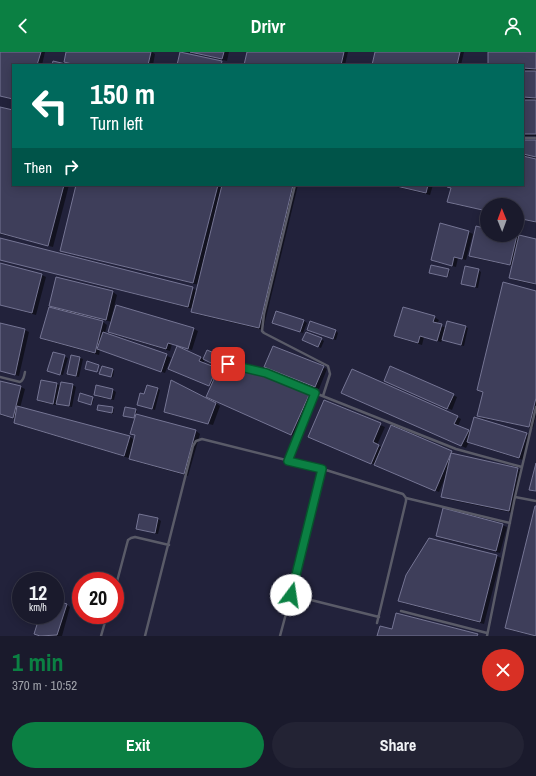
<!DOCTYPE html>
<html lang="en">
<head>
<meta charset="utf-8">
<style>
  body { margin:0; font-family:"Archivo Narrow",sans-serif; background:#232334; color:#f1f3f6; height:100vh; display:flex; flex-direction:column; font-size:15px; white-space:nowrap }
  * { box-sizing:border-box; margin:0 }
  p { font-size:13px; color:#9fa1a9 }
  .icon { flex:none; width:22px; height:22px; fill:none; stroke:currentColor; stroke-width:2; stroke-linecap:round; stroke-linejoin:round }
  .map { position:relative; height:584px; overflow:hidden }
  .drawer { display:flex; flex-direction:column; background:#1a1a2c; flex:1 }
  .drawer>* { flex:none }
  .top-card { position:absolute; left:12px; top:12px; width:512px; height:122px; border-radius:0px; box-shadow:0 2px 10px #0003,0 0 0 1px #383848; background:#00695c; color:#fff; overflow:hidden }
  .needle { width:26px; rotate:359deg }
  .fabs { position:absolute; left:480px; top:146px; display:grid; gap:8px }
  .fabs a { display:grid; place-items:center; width:44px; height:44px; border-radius:50%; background:#1a1a2c; box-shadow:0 2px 10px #0003,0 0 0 1px #383848; font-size:20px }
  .speed { position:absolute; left:12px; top:520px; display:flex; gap:8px; font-size:20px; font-weight:700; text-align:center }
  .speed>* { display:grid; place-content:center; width:52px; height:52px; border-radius:50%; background:#1a1a2c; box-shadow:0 2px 10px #0003,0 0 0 1px #383848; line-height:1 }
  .speed small { font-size:10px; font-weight:400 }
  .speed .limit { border:6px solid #d22; background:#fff; color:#111 }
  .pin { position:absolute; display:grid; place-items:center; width:34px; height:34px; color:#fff; margin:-17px; border-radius:8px; box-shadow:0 2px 6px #0006 }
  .me { position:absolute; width:44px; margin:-22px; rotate:14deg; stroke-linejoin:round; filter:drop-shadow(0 0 3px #0008) }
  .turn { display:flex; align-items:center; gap:14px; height:84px; padding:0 12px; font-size:18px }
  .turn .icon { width:52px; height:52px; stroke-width:2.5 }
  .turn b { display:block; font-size:28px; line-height:34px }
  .then { display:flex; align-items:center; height:38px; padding:0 12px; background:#0003; gap:8px; font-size:15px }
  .round { display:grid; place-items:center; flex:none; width:42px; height:42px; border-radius:21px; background:#232334 }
  .headline { display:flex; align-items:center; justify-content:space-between; height:68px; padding:0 12px }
  h1 { font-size:24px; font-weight:700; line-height:30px; color:#0b8043 }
  .cta { display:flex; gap:8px; margin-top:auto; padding:8px 12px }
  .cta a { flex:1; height:46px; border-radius:24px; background:#0b8043; color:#fff; font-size:16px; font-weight:700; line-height:46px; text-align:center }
  .cta a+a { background:#232334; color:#f1f3f6 }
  header { display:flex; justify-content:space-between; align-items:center; height:52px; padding:0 12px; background:#0b8043; color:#fff; font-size:18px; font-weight:700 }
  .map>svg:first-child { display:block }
</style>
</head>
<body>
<header><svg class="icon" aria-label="back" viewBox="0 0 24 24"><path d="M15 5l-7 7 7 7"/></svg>Drivr<svg class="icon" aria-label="person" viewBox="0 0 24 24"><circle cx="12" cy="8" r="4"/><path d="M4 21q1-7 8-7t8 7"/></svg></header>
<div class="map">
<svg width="536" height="584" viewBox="0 0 536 584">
  <rect width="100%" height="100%" fill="#22223b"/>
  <path fill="#0007" d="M0,0H45L42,13H13V47L0,44Z
    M67,0H152L155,2L153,13H71L65,10Z
    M187,0H229L227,9Z
    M248,0H348L345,13H245Z
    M377,0H464L461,13H373Z
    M489,0H536V84H523V13H489Z
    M0,56L13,59V133H69L53,195L0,182Z
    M523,89H536V106L528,104V106L536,108V171L517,166V153H487V159L453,152L449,149L452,137L448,135L449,133H523Z
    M77,133H298L263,278L196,262L192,260L193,257L0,208V187L192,236L197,239L199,233L65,200L61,198Z
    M389,133H433L430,143Z
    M487,178V183H510L516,184L519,186L536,188V233L514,228L510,226L513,214L474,206L470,203Z
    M469,180L473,182L466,208L458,206L456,215L436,210L432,208Z
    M0,212L42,223L46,225L36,263L0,253Z
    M448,218L450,219L448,225L432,222Z
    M478,218L481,220L478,236L465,233Z
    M57,226L113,240L117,243L111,267L112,268L116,255L194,277L198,279L192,298L172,292L170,299L113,282L109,280L112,270L80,262V264L103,270L107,273L105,281L166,303L171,306L165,321L100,298L99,303L45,288L41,286L57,257L50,253Z
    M536,240V364L533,376L482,366L478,363L484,341L478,338Z
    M434,265L439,268L437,272L446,276L465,275L468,276L464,294L446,289L442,287L441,290L424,285L422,293L399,286L395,284Z
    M304,269L307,271L303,281L276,272Z
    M0,272L25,278L29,280L19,324L0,319Z
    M311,279H336L338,281L336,288Z
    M321,287L324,289L321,296L306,289Z
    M178,296L204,307L208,299L225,307L228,309L224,317L205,307L203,312L232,324L234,318L258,322L312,346L296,385L210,346V347L220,354L213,373L169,362L165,359L172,329L206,347L212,335L169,316Z
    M53,301L68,306L63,323L51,320Z
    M80,306L83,307L79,325L71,323L68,322Z
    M265,315H323L327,317L319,337Z
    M113,318L114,319L113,325L102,322Z
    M41,329L57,332L61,334L62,331L73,333L76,335L72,355L61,353L57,350L56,353L41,350L38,348Z
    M0,330L21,335L25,337L20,356L130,385L135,388L136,384L131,381L135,367L126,364L135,358L137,359L136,363L196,379L200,382L188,424L134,409L129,406L19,373L15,370V367L0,363Z
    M389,331L453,343L457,345L452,358Z
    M158,337L160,338L155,358L138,352L145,343Z
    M113,338L116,340L114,348L98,345L95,343Z
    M342,341L457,365L461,367L458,374L471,381L526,382L530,384L523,408L472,392L469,390L466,396Z
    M92,346L94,347L92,353L79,349Z
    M324,349L385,375L377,393L383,396L451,400L455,402V403L518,417L522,419L513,461L446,447L442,444L446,426H445L439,440L379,415L376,413L309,385Z
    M112,356L114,357L113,362L98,358Z
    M536,455V584H534L510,578L506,576Z
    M158,467L161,469L158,482L140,478L137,476Z
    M502,473L507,475L500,501L441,486L437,483Z
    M497,504L501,506L484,572L403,551L399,549Z
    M55,549L66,552L70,555L62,584H39L35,582L41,563H55Z"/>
  <path fill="#3e3e5a" stroke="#757594" d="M0,0H41L37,13H13V47L0,44Z
    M66,0H151L148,13H76L64,10Z
    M180,0L222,9L221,13H177Z
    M190,0H224L222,7Z
    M247,0H344L341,13H244Z
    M375,0H460L457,13H372Z
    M488,0H536V17L523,16V13H488Z
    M53,9L70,13H52Z
    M523,19H536V46L523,45Z
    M523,48H536V82H523Z
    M0,55L13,58V133H64L48,194L0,181Z
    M523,88H536V105L523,102Z
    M523,104L536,107V170L517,166V153H487V159L447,150L451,136L447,135L448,133H523Z
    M76,133H218L193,231L60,199Z
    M222,133H293L259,276L191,260Z
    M392,133H428L426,141Z
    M440,171L469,179L462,207L454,205L452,214L431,208Z
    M476,174L487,177V183H517L510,213L469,204Z
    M519,183L536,187V232L509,226Z
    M0,186L193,235L188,255L0,208Z
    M0,211L42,222L32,261L0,253Z
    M431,213L449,217L447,225L429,221Z
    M465,214L479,217L475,235L461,232Z
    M56,225L113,239L106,268L49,254Z
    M503,230L536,239V346L529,375L477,364L483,340L477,338Z
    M116,253L194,276L188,297L168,291L166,297L108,280Z
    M49,255L103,269L95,301L40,286Z
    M403,255L435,264L433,270L442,272L437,289L420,284L418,291L394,284Z
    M276,259L304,268L300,280L272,271Z
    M310,269L336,278L333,287L307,278Z
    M447,269L466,274L461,293L442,288Z
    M0,271L25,277L15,323L0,319Z
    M103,280L167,302L161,320L97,297Z
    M306,280L322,286L318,295L302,288Z
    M177,294L201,305L199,309L217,316L209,334L168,317Z
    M273,294L324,314L315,335L264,315Z
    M207,298L226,306L221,316L203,307Z
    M53,300L65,303L60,323L47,319Z
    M71,303L80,305L76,324L67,322Z
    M87,309L99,313L97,320L85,317Z
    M102,314L113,317L111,325L99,322Z
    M390,314L454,342L447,357L384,329Z
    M233,317L259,321L309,343L291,383L206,345L218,318L231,323Z
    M352,317L458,364L454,372L469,378L461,394L341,341Z
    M41,328L57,331L53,352L37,348Z
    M171,328L216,351L208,372L164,360Z
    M0,329L21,334L13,366L0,362Z
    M61,330L73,332L69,354L56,352Z
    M96,333L113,337L111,347L94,343Z
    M147,333L158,336L152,357L137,353L140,341L144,342Z
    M80,341L93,345L91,353L78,349Z
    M324,348L381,371L373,390L379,393L371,412L308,385Z
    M98,353L113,355L112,361L97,358Z
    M17,354L130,384L124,404L14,371Z
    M125,355L136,357L134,366L123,364Z
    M136,362L196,378L184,422L129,407L135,383L130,382Z
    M474,365L527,381L519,406L467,390Z
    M391,373L452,399L435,439L374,413Z
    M451,401L518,416L509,459L441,445Z
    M536,411V439L529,438Z
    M535,454H536V584L505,576Z
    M443,456L503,472L496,499L436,484Z
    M139,462L158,466L155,481L136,477Z
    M429,486L497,503L480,570L398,549L406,523Z
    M55,548L67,552L57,583L40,584L34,582L40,563H55Z
    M396,561L478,582L477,584H377L380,574L392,577Z"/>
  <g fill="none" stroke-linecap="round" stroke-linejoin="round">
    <path stroke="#5a5b68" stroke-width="2.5" d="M523,86H536
      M295,133L264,262L262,279L264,281L328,314L330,322L323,344
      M228,312L266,321L315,341L456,397L522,415
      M0,325L20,330C24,328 24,324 25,320
      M288,409L315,341
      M515,445L536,449
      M406,446L510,471
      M115,537L128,488L131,486L135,485L169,493
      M291,543L379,565
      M401,559L487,581
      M101,584L107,563
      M145,584L193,394L196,389L202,387L326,418L403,442L406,446V449L377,571
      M280,584L291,543L322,417
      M487,584L515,445L536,355"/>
  </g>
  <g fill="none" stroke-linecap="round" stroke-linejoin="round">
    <defs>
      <path id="route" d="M228,312L266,321L315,341L288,409L322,417L291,543"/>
    </defs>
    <use href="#route" stroke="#07532c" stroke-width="10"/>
    <use href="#route" stroke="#0b8043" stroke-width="7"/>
  </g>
</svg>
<div class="fabs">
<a><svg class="needle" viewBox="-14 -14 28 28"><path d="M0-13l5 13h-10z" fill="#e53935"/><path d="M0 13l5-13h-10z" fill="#9fa1a9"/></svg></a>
</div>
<div class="speed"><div>12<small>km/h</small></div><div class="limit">20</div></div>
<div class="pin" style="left:228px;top:312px;background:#d93025"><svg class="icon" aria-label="arrive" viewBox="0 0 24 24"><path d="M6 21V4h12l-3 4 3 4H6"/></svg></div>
<svg class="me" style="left:291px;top:543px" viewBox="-20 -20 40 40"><circle r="19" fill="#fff"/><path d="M0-13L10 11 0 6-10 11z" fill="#0b8043"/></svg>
<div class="top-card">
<div class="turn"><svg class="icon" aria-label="left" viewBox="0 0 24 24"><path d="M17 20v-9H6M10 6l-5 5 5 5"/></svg><div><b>150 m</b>Turn left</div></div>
<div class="then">Then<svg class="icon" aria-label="right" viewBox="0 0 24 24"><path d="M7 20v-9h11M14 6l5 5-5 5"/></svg></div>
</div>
</div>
<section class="drawer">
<div class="headline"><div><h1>1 min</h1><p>370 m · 10:52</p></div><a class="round" style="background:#d93025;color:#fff"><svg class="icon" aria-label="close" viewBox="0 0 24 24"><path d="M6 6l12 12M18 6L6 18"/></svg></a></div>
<div class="cta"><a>Exit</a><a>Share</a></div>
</section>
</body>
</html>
